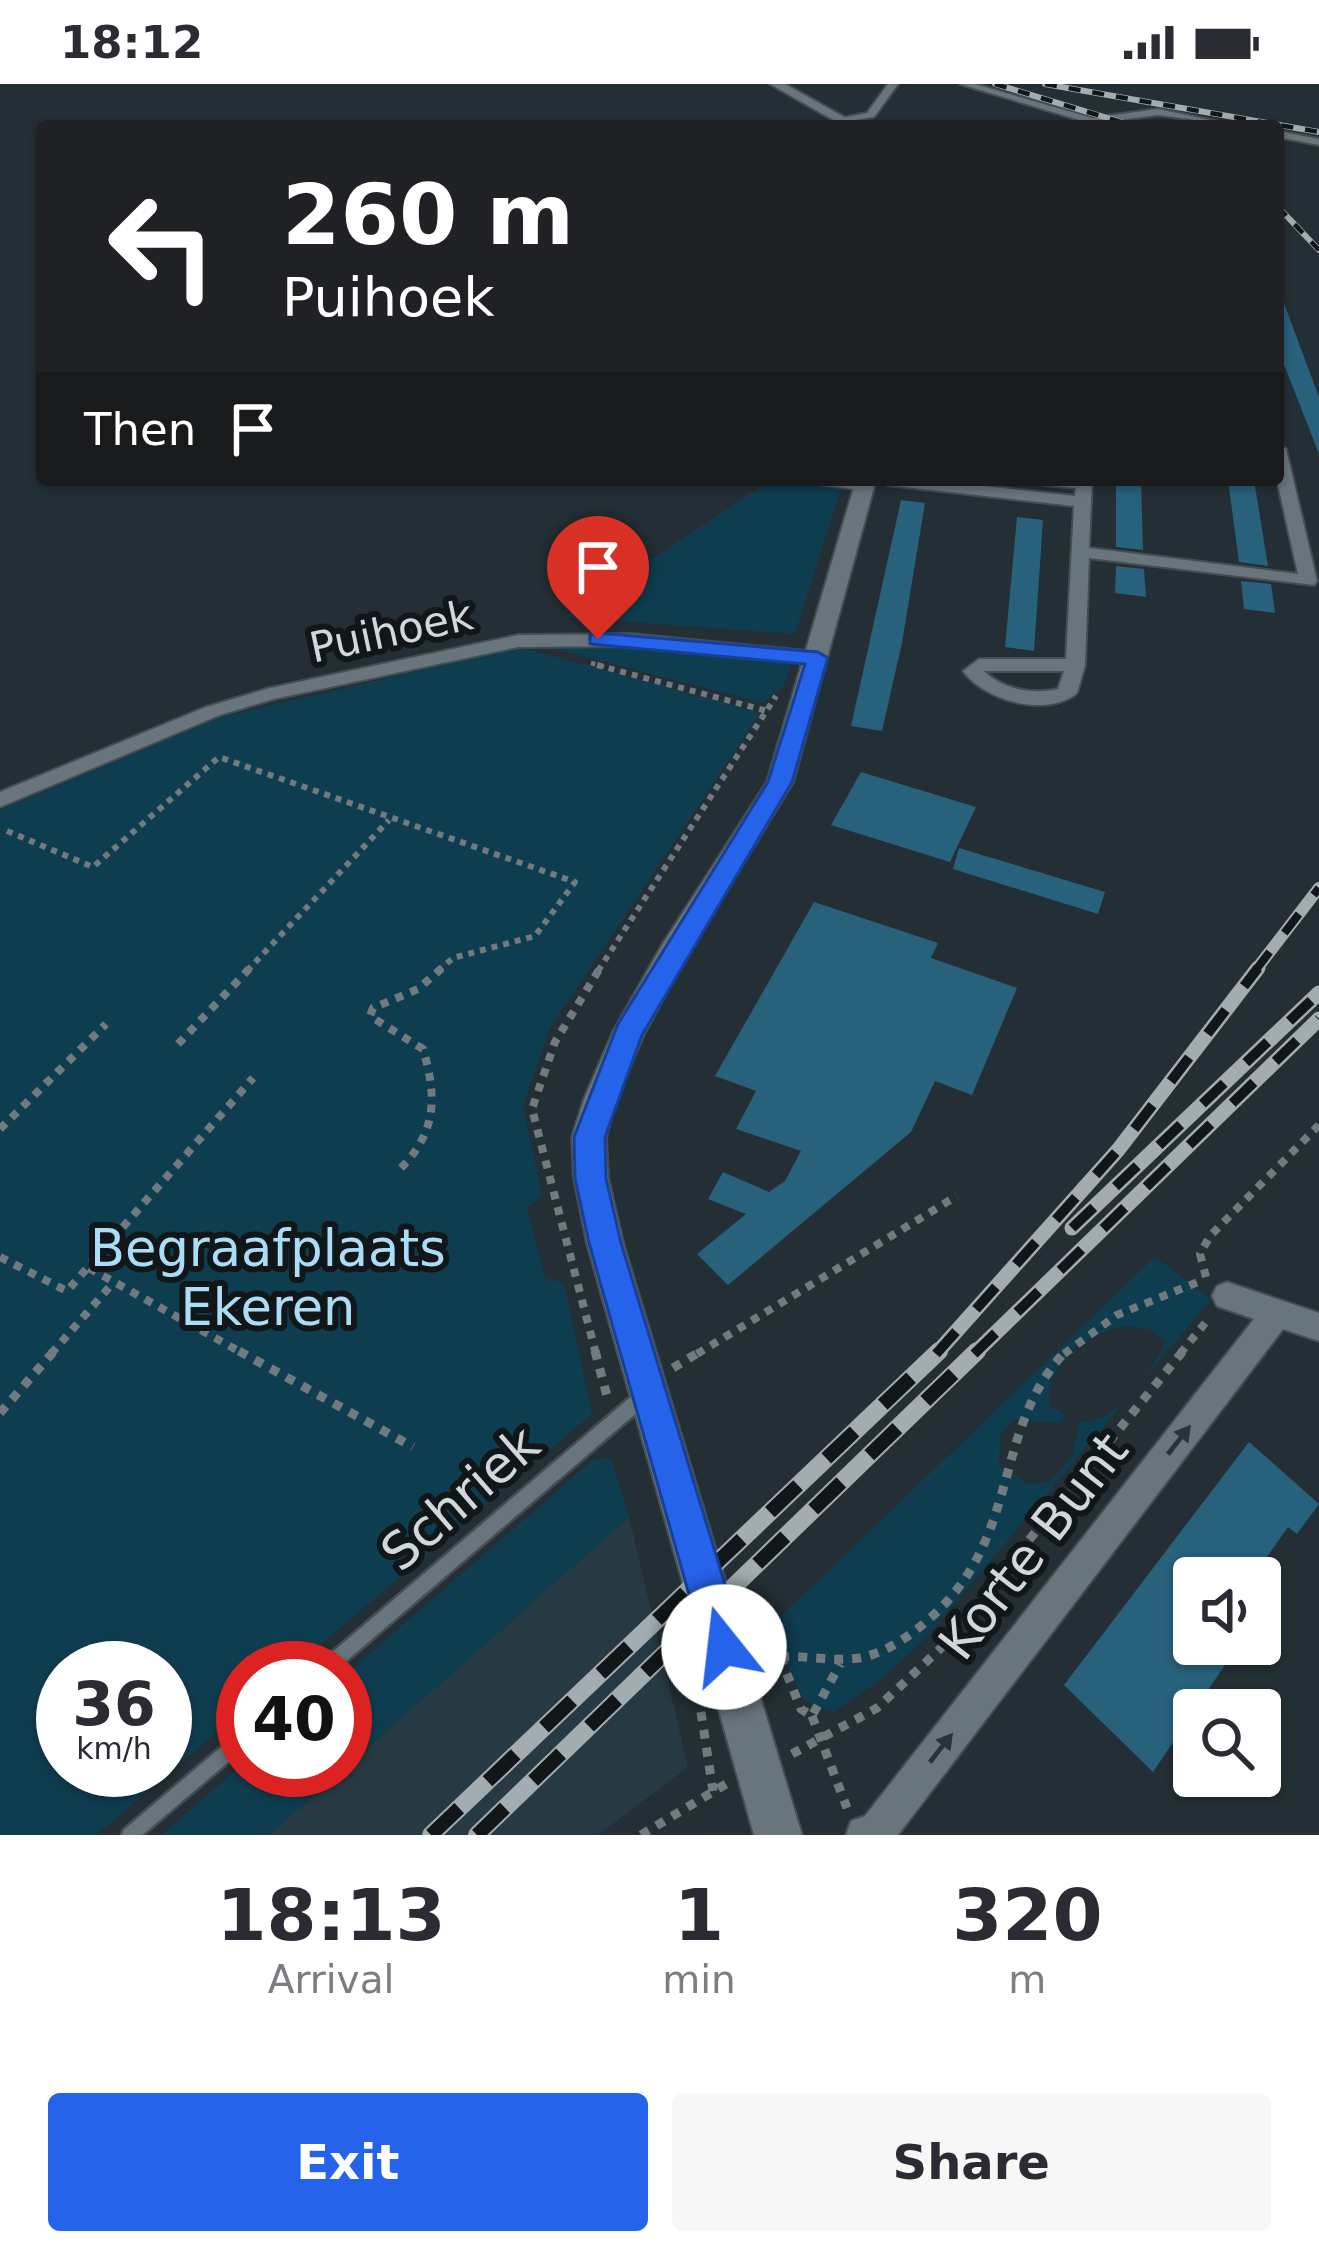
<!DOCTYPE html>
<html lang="en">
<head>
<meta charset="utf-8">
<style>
  body { margin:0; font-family:"DejaVu Sans",sans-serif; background:#f7f7f7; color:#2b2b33; height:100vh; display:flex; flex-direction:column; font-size:45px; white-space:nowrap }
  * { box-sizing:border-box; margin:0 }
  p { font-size:39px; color:#7c7c81 }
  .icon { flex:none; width:66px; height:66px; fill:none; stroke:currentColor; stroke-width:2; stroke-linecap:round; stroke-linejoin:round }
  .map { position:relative; height:1751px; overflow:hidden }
  .side { display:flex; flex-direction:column; background:#fff; flex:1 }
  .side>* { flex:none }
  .hud { position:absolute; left:36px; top:36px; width:1248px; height:366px; border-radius:12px; box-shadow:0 3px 9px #0004; background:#202124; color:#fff; overflow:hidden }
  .tools { position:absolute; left:1173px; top:1473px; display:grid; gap:24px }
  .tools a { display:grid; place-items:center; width:108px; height:108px; border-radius:12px; background:#fff; box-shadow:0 3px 9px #0004; font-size:60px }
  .speed { position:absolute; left:36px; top:1557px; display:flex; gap:24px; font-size:60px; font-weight:700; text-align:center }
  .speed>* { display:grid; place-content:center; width:156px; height:156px; border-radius:50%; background:#fff; box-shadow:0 3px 9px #0004; line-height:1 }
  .speed small { font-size:30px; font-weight:400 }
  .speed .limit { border:18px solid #d22; background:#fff; color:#111 }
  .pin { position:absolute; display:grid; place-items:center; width:102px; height:102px; color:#fff; margin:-123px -51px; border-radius:50% 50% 50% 0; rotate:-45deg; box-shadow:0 0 12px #0007 }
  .pin .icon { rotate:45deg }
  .me { position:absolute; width:132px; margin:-66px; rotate:344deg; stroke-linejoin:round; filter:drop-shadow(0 0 9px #0008) }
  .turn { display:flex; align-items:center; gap:42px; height:252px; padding:0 48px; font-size:54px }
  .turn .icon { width:156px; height:156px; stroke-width:2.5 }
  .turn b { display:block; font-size:84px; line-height:102px }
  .then { display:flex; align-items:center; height:114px; padding:0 48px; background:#0003; gap:24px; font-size:45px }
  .eta { display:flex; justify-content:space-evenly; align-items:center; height:204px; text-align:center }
  .eta b { font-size:72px; font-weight:700; line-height:84px }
  .primary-button { display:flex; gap:24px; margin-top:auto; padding:24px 48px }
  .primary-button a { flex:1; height:138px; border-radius:12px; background:#2563eb; color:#fff; font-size:48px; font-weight:700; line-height:138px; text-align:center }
  .primary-button a+a { background:#f7f7f7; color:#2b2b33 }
  .status { display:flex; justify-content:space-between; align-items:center; height:84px; padding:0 60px; background:#fff; direction:ltr }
  .status svg { height:33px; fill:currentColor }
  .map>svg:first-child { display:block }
</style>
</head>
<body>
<div class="status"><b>18:12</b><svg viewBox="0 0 49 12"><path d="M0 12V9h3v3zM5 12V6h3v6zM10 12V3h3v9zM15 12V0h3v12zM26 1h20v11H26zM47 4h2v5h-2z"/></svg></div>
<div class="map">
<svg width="1319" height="1751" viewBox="0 0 1319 1751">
  <rect width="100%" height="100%" fill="#232f35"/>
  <path fill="#273a43" d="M629,1433L688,1683L598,1751H269Z"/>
  <path fill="#0f3d50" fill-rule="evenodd" d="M771,396L841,405L795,550L565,533Z
    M581,558L793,574L784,601L763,619L556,565Z
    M521,563L760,629L550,944L523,1022L542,1111L527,1124L545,1194L564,1199L592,1330L293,1584H243V1626L96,1751H0V726L220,633ZM63,1584H165V1686H63Z
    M1155,1173L1211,1215L921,1559L879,1597L833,1628L805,1617L769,1544ZM1125,1242L1149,1245L1166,1257C1152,1287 1116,1341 1080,1338L1072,1372L1049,1398L1028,1400L999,1382L1000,1352L1013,1336L1061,1339L1066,1331L1049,1322C1046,1278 1086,1250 1125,1242Z
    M611,1374L629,1433L345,1684V1591L594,1375Z
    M243,1680V1686H343L269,1751H161Z"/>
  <path fill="#27617b" d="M1282,214L1319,313V370L1278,265V215Z
    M1116,396H1141L1143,466L1116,463Z
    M1228,396H1254L1268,482L1239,478Z
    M901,416L925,419L902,559L882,647L851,642Z
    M1017,433L1043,436L1034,567L1005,563Z
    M1116,482L1144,485L1146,513L1115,509Z
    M1241,497L1271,500L1275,529L1244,525Z
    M861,688L976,723L950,778L831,741Z
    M959,764L1105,808L1098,830L953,785Z
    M814,818L938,859L931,874L1017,904L972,1011L935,997L911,1048L728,1201L697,1170L746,1130L708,1115L723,1088L769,1108L785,1097L801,1067L736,1045L756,1007L715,992Z
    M1249,1358L1319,1420L1297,1450L1288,1443L1252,1494H1194V1560H1229L1221,1572L1227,1578L1153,1688L1064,1601Z"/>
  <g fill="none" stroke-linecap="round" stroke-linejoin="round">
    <defs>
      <path id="service-far1" d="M818,396L864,402"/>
      <path id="service" d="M326,1584L644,1312
        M130,1751L243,1655"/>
      <path id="minor" d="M888,0H898L874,33L842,38V34L867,29Z
        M960,0H975L1092,34L1158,25L1239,42L1158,31L1106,38L1115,42H1099Z
        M1278,47L1319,55V61L1278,53Z
        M1278,360L1286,365L1317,497L1314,501L1089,474L1085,581L1077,609C1047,634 985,617 963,587L979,575H1066L1074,422L887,401L879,396H930L1075,412L1076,404L1044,401L1036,396H1092L1089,464L1298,490L1277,396ZM984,587H1064L1058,605C1032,611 1002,605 984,587Z
        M630,550L817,568L827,574L817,580L630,562L518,563L274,615L220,631L0,723V708L206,623L270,604L518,551Z
        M1227,1198L1319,1229V1257L1283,1245L898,1751H846L851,1737L865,1732L1254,1235L1217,1222L1212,1212L1217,1202Z"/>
      <path id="tertiary" d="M770,0H785L860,42H844Z
        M856,396H876L793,698L684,876L644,950L616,1015L606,1053L608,1094L623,1159L802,1751H754L587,1159L574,1094L572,1053L584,1015L613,948L662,861L767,698Z"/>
    </defs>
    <use href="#service-far1" stroke="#434d52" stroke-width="12"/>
    <use href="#service" stroke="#434d52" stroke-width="21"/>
    <use href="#minor" stroke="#434d52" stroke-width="4"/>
    <use href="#tertiary" stroke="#434d52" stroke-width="4"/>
    <path stroke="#707a7f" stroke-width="4.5" stroke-dasharray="4.5 4.5" stroke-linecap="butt" d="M591,579L608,584"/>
    <path stroke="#707a7f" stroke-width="6" stroke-dasharray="6 6" stroke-linecap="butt" d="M597,581L767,627
      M7,747L93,783L219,673L575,798L535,852L453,874L438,887
      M247,887L389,736
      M598,887L776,612"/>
    <path stroke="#707a7f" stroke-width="8" stroke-dasharray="8 8" stroke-linecap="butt" d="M178,960L250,884
      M0,1045L106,940
      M401,1084C437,1047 437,1013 423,965L370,932L373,924L418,905L442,884
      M0,1173L67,1207L253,994
      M89,1184L244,1270
      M1206,1193L1200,1170L1210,1152L1319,1041
      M51,1270L112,1200
      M596,1270L532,1025L555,958L600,884
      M697,1270L957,1112
      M1064,1270L1117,1231L1203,1196
      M1180,1270L1210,1233"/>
    <path stroke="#707a7f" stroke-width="9" stroke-dasharray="9 9" stroke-linecap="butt" d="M239,1267L413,1363
      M595,1267L607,1312
      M673,1284L701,1267
      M0,1329L54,1267
      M764,1541L780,1573C808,1571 837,1579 864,1573C888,1567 910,1552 928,1536C1023,1454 991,1345 1066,1267
      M780,1573L801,1625L812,1632L840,1580
      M701,1628L713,1707
      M812,1632L847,1724
      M792,1670L877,1624L941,1564L1183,1267
      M641,1751L726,1700"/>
    <use href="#service-far1" stroke="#68757c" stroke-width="9"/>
    <use href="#service" stroke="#68757c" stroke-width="16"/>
    <use href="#minor" fill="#68757c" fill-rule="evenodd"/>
    <use href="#tertiary" fill="#68757c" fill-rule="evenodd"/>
    <defs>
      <path id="rail-far3" d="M995,0L1134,42
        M1045,0L1319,48
        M1278,123L1319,166"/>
      <path id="rail-far2" d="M1255,887L1319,804"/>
      <path id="rail-far1" d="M1072,1144L1319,909
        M936,1270L1118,1066L1258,884
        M974,1270L1319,935"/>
      <path id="rail" d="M431,1751L939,1267
        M477,1751L977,1267"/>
    </defs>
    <use href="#rail-far3" stroke="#a3acb0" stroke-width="6"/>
    <use href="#rail-far2" stroke="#a3acb0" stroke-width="12"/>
    <use href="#rail-far1" stroke="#a3acb0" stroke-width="15"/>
    <use href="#rail" stroke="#a3acb0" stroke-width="18"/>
    <use href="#rail-far3" stroke="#111619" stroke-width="4.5" stroke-dasharray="12" stroke-linecap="butt"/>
    <use href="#rail-far2" stroke="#111619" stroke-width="8" stroke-dasharray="24" stroke-linecap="butt"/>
    <use href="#rail-far1" stroke="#111619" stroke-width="10" stroke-dasharray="30" stroke-linecap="butt"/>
    <use href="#rail" stroke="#111619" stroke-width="14" stroke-dasharray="39" stroke-linecap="butt"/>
  </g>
  <defs><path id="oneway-solid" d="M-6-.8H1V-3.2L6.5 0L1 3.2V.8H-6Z" transform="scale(3)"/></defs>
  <g fill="#2b3237">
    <use href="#oneway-solid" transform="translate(1179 1356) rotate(-52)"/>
    <use href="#oneway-solid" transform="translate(941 1664) rotate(-52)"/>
  </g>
  <path fill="#2563eb" stroke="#184099" stroke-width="3" d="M598,549L818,568L828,574L792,698L642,951L605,1053L606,1094L621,1159L744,1563L738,1577L724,1583L710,1577L704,1563L589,1159L575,1094L574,1053L618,940L768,698L805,580L590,560V551Z"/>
  <g text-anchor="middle" stroke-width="12" stroke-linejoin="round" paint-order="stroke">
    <g font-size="42" fill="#d0d8dc" stroke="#111619">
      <text transform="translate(391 547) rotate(-12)" y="15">Puihoek</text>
    </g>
    <g font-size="51" fill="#acddf6" stroke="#111619">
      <text x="268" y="1182">Begraafplaats<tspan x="268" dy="59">Ekeren</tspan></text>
    </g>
    <g font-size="51" fill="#d0d8dc" stroke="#111619">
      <text transform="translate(460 1414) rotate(-41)" y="18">Schriek</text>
      <text transform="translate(1033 1462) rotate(-52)" y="18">Korte Bunt</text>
    </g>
  </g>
</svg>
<div class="tools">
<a><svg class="icon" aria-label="sound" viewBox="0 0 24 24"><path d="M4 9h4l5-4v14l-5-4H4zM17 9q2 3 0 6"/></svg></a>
<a><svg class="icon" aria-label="search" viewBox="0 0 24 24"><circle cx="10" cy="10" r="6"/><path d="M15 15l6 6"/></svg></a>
</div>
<div class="speed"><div>36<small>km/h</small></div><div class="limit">40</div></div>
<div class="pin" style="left:598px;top:555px;background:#d93025"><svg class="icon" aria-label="arrive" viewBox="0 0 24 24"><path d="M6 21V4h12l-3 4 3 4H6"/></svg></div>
<svg class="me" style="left:724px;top:1563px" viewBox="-20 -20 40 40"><circle r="19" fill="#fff"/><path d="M0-13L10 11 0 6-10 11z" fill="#2563eb"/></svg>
<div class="hud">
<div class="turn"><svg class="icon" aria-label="left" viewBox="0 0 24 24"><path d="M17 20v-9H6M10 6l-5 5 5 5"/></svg><div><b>260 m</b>Puihoek</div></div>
<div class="then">Then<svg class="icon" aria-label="arrive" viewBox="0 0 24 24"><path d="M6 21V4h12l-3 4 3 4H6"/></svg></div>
</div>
</div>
<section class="side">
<div class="eta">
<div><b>18:13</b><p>Arrival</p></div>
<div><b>1</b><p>min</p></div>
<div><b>320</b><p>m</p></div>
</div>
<div class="primary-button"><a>Exit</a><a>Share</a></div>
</section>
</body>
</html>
